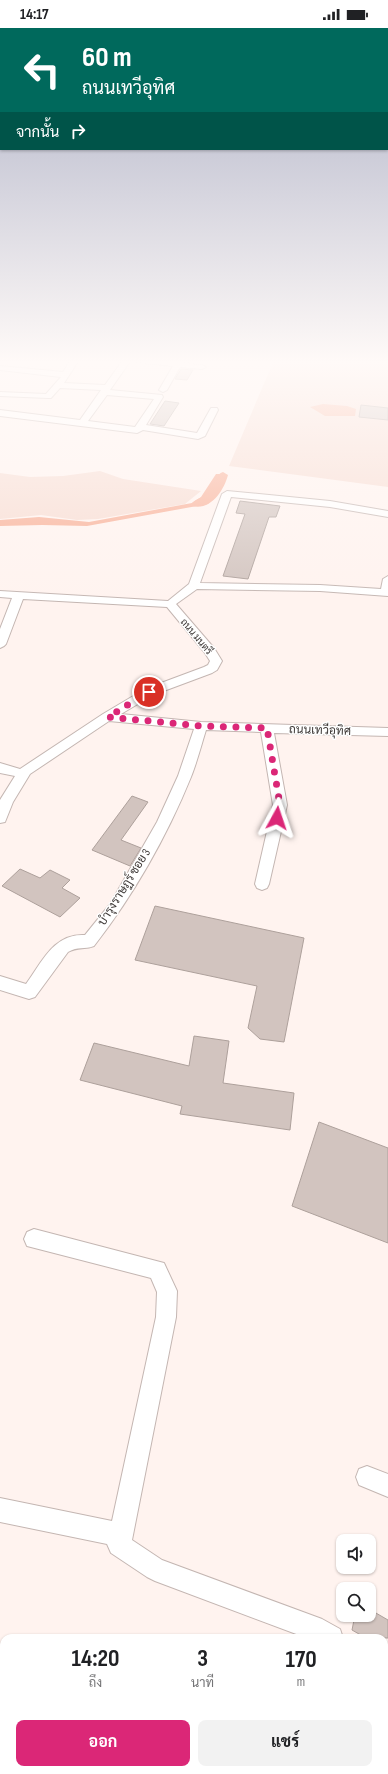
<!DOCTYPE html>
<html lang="th">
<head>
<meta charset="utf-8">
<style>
  body { margin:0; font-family:"Sofia Sans Condensed",Sarabun,sans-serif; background:#f2f2f2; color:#202124; height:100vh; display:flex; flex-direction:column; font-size:15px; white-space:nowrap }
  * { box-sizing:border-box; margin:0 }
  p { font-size:13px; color:#757577 }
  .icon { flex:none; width:22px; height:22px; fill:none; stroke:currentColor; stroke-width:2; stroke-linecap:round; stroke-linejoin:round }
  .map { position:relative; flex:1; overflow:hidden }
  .side { position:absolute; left:0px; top:1606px; width:388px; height:140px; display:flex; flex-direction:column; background:#fff; border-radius:12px 12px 0 0; box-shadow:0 1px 3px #0004 }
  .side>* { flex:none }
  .banner { position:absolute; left:0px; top:0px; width:388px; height:122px; box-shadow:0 1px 3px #0004; background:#00695c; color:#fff; overflow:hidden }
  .buttons { position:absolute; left:336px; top:1506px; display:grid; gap:8px }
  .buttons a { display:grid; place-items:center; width:40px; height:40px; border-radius:8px; background:#fff; box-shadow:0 1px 3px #0004; font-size:20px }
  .pin { position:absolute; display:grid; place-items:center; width:34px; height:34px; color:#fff; margin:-17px; border:2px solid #fff; border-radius:50%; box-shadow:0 1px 4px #0007 }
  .me { position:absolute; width:44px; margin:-22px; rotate:5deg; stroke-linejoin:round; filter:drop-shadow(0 0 3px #0008) }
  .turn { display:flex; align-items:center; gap:14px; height:84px; padding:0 16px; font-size:18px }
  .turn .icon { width:52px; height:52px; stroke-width:2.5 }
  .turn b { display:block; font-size:28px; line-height:34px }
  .then { display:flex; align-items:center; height:38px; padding:0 16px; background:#0003; gap:8px; font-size:15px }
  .eta { display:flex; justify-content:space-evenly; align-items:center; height:68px; text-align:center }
  .eta b { font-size:24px; font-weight:700; line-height:28px }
  .primary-button { display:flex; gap:8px; margin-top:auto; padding:8px 16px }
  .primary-button a { flex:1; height:46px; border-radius:8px; background:#db2777; color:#fff; font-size:16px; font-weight:700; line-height:46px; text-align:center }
  .primary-button a+a { background:#f2f2f2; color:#202124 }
  .status { display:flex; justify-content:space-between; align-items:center; height:28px; padding:0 20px; background:#fff; direction:ltr }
  .status svg { height:11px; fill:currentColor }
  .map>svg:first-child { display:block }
</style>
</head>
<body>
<div class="status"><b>14:17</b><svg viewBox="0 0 49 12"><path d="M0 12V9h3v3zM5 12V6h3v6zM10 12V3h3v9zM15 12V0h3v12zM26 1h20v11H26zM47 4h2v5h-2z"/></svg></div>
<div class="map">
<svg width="388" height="1746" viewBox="0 0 388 1746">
  <rect width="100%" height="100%" fill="#fff3ef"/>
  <path fill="#f7dbd1" d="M274,332H388V459L229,438Z
    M100,443L123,451L201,463L185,476L98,491L77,492L41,487L0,491V445L30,449L63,448Z"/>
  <path fill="#f8ad94" d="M323,376L347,378L356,381L355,388H325L310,379Z
    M216,446H225L208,476L87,498L42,497L0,498V492L39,489L89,494L192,475L201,469Z"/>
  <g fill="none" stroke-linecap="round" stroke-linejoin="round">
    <path fill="#f8ad94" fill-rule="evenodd" d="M223,444L228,447C224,462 211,483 192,478L191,476C196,470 206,469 211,462C215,456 216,446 223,444Z"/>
  </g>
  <path fill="#d2c4bf" stroke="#ada09b" d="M181,341L193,342L187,352L175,351Z
    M165,373L179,375L164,398L150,396Z
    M361,377L388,380V392L359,389Z
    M240,473L280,478L276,489H269L248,551L223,548L245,486L236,485Z
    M132,768L148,774L121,812L141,820L130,838L92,822Z
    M20,841L40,850L50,842L70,852L62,860L80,870L60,889L2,858Z
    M155,878L304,910L284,1014L260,1011L248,1000L257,958L135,932Z
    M194,1008L229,1013L223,1055L294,1065L290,1102L180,1086L182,1078L80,1052L94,1015L189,1038Z
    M319,1094L388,1120V1215L292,1178Z
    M369,1581L388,1592V1610H366L352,1602L355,1587H369Z"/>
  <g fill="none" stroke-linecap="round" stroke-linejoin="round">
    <defs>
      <path id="minor" d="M71,332H79L64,355L105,357L123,332H131L110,362L162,367L163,369L146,397L197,405L211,380H217L218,382L205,408L198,411L143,402L137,405L0,388V382L80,392L101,362L60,360L51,370H48L0,368V364L46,366L61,349L0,342V338L63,344ZM107,367L154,371L135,399L88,393Z
        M132,332L175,334L176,332H184L182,335L202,337L206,339L202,341L180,339L167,362L163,364L159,362L173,338L136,334Z
        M227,463L330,473L388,483V489L330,479L231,469L200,555L320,557L381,561L383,551L388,548V568L320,563L197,561L176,576L214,620L222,633L217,642L212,645L153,667L121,686L201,694L388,700V708L274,705L287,777L269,856L267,860L262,862L257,860L255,856L273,777L261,704L206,702C201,718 197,734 191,749C167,808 133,868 94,918C84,922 78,918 68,924L35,969L29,971L0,962V948L26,956C42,934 54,905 85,907L110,876L157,794L178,748L194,701L109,693L30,746L13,774L5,794L0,795V772L15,748L0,745V735L20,741L103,686L145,661L204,639L208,637L210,633L205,625L167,579L23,571L6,616L4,618L0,620V601L12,570L0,569V563L168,573L189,556L222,466Z
        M34,1201L164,1235L177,1263L176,1289L132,1512L162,1532L322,1591L340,1601L343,1610H307L155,1553L147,1549L111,1525L107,1516L0,1494V1470L112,1493L156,1289L157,1264L151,1250L27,1218L24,1211L27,1204Z
        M367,1438L388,1446V1469L359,1457L356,1449L359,1441Z
        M384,1627L388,1629V1656L384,1654Z"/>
    </defs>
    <use href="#minor" stroke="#c4b6b2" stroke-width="2"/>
    <use href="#minor" fill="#fff" fill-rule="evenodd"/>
  </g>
  <linearGradient id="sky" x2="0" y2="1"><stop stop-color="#aeb1c6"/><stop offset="0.58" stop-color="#fffaf8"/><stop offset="1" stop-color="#fffaf8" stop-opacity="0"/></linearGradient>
  <rect width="388" height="576" fill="url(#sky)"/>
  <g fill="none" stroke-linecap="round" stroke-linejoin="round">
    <path stroke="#db2777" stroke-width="7" stroke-dasharray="0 12.6" d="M149,664L108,689L201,698L267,700L280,777L277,790"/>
  </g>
  <g text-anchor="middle" stroke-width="3" stroke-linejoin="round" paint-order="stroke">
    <g font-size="10" fill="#3f3a38" stroke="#fff">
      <text transform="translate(197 608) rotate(50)" y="4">ถนน มนตรี</text>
    </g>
    <g font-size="12" fill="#3f3a38" stroke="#fff">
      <text transform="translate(320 702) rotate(2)" y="4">ถนนเทวีอุทิศ</text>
      <text transform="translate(124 859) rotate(-58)" y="4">บำรุงราษฏร์ ซอย 3</text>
    </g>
  </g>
</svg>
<div class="buttons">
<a><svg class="icon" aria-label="sound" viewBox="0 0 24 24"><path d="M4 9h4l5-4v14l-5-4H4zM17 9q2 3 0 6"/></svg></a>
<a><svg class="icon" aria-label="search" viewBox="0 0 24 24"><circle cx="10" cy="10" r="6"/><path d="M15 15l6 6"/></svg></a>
</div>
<div class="pin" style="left:149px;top:664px;background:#d93025"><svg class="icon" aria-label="arrive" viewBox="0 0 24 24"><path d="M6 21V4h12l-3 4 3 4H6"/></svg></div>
<svg class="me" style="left:277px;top:790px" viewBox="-20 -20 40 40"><path d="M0-17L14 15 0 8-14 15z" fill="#db2777" stroke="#fff" stroke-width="4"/></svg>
<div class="banner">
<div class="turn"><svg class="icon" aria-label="left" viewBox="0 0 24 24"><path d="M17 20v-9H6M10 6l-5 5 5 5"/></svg><div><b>60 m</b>ถนนเทวีอุทิศ</div></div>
<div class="then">จากนั้น<svg class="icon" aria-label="right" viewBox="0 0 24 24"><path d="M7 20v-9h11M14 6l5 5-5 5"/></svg></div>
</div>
<section class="side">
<div class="eta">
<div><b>14:20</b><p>ถึง</p></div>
<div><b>3</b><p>นาที</p></div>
<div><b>170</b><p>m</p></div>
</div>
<div class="primary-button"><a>ออก</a><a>แชร์</a></div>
</section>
</div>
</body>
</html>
